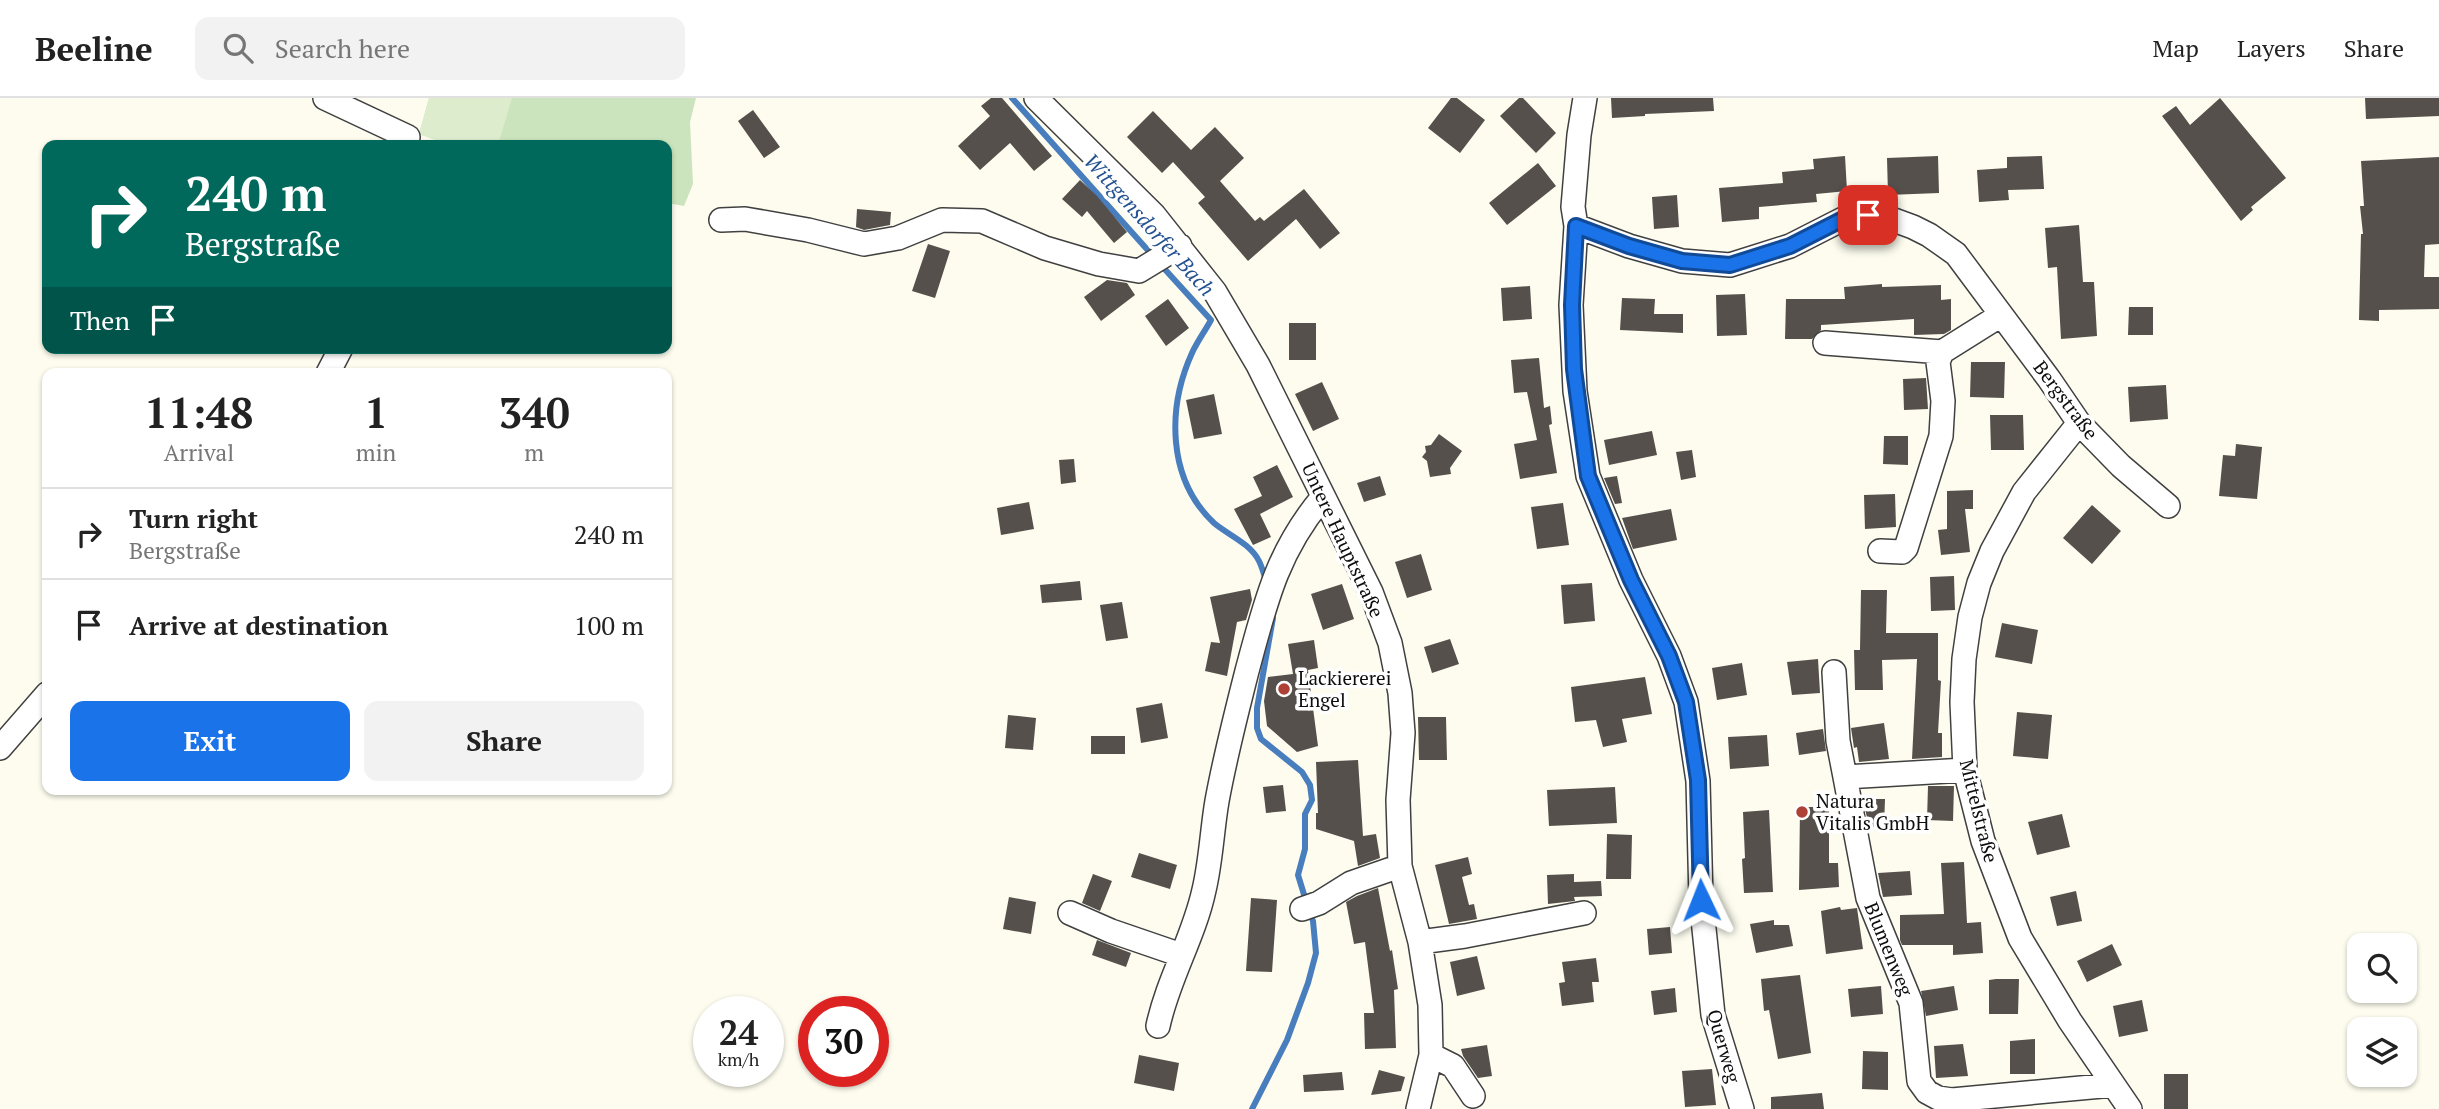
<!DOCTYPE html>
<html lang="en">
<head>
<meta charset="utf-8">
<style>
  body { margin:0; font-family:"PT Serif",serif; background:#f2f2f2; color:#222; height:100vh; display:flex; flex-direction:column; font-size:26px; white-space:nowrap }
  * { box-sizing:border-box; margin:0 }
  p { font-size:23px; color:#767676 }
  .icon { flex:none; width:38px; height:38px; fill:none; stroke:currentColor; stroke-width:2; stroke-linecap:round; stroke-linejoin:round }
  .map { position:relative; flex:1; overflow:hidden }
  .sheet { position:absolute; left:42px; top:270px; width:630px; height:427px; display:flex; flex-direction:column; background:#fff; border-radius:14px; box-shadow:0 2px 5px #0004 }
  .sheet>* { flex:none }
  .guide { position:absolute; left:42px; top:42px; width:630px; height:214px; border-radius:14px; box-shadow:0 2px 5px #0004; background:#00695c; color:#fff; overflow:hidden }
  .controls { position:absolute; left:2347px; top:835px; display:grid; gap:14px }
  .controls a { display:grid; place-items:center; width:70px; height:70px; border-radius:14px; background:#fff; box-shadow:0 2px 5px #0004; font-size:35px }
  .speed { position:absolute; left:693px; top:898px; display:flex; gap:14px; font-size:35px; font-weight:700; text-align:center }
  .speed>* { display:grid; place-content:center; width:91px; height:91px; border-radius:50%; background:#fff; box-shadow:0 2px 5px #0004; line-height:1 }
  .speed small { font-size:18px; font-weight:400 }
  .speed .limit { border:10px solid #d22; background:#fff; color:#111 }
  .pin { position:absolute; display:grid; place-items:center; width:60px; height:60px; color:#fff; margin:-30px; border-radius:14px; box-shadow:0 4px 10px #0006 }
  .me { position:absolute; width:77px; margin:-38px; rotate:358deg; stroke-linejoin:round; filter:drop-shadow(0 0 5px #0008) }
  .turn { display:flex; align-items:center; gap:24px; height:147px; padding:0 28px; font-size:32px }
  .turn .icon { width:91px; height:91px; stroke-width:2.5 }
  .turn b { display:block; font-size:49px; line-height:60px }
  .then { display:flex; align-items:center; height:66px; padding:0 28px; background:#0003; gap:14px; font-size:26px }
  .eta { display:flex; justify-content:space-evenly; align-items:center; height:119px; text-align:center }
  .eta b { font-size:42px; font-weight:700; line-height:49px }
  .primary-button { display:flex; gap:14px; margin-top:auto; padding:14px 28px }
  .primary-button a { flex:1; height:80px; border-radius:14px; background:#1a73e8; color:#fff; font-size:28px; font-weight:700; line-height:80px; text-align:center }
  .primary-button a+a { background:#f2f2f2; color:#222 }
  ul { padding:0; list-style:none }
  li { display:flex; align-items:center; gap:21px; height:91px; padding:0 28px; border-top:2px solid #e0e0e0 }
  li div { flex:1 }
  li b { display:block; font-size:26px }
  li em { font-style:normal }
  header { display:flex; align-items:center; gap:42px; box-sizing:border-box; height:98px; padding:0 35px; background:#fff; border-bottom:2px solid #e0e0e0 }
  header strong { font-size:33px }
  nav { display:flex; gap:38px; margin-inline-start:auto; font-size:24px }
  .search { width:490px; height:63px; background:#f2f2f2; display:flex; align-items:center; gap:18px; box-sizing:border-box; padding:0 24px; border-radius:14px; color:#767676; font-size:26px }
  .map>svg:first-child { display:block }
</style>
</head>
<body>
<header>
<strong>Beeline</strong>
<div class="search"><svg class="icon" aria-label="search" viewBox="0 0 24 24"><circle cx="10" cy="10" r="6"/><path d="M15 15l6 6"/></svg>Search here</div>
<nav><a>Map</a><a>Layers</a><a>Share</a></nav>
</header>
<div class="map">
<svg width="2439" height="1011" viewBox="0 0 2439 1011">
  <rect width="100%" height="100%" fill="#fdfcef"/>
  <path fill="#cbe4bd" d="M429,0H696L690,24L693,86L684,108L667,105V47H450L419,36Z"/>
  <path fill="#ddeccd" d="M429,0H512L498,47H450L419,36Z"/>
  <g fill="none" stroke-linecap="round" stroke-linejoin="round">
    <path stroke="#497ebe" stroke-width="6" d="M1012,0L1153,158
      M1160,166L1211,222C1205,233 1197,244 1192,255C1167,310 1167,381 1214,425C1228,437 1250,445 1259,463C1262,469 1264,476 1266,483
      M1273,520L1257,610V630L1261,641L1302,674L1310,687L1312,702L1305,716V751L1298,777L1306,803
      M1252,1011L1287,942L1308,885L1316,855L1313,823L1309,813"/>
  </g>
  <path fill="#55504b" d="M991,0H1002L1052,58L1034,73L1010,45L980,72L958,48L990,18L981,8Z
    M1451,0H1457L1485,22L1460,55L1428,30Z
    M1519,0H1523L1556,35L1536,55L1500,18Z
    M1611,0H1713L1714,13L1645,16V18L1612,20Z
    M2220,0L2286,80L2251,109L2253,112L2241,123L2162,18L2176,8L2190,27Z
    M2365,0H2439V18L2366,21Z
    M753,12L780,49L764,60L738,23Z
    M1153,13L1191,52L1215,29L1244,60L1220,83L1255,123L1260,119L1264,123L1304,91L1340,135L1320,151L1296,121L1248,163L1198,105L1205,99L1173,64L1162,75L1127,39Z
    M1845,58L1847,93L1816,96L1817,104L1759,109V121L1722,124L1719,90L1783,85L1782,74L1814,71L1813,61Z
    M1938,58L1939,95L1888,97L1887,60Z
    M2042,58L2044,91L2008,92L2009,102L1979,104L1977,72L2007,70V59Z
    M2439,59V146L2425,147L2424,179H2439V211L2379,212V223L2359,222L2361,136H2363L2360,108H2364L2361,63Z
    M1538,65L1556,88L1507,127L1489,105Z
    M1080,82L1097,98L1127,134L1114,145L1087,113L1082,119L1062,101Z
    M1677,97L1679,129L1654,131L1652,99Z
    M857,111L891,114L890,127L864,132L856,129Z
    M2079,127L2083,184H2094L2097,238L2061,241L2057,169L2048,170L2045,130Z
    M928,146L950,153L935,200L912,193Z
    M1107,182L1127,185L1135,197L1101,223L1084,199Z
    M1882,186V189L1941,187V202L1951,201V232L1944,236L1914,237V221L1821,227V232L1812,241H1785L1786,201H1845L1844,189Z
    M1530,188L1532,221L1503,223L1501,190Z
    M1745,196L1747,237L1717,238L1716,197Z
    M1622,200L1655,201L1654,216H1683V235L1620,232Z
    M1168,201L1189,230L1166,248L1145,218Z
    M2129,209H2153V237H2128Z
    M1289,225H1316V262H1289Z
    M1539,260L1544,310L1550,308L1552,326L1549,327L1557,375L1520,381L1514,346L1537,342L1527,294L1514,295L1511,262Z
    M1971,264H2005L2004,300L1970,299Z
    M1926,280L1928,311L1904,312L1903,281Z
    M1322,284L1339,321L1313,333L1295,296Z
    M2166,287L2168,321L2130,324L2128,289Z
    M1214,296L1222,336L1194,341L1186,302Z
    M1990,317H2023L2024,352H1991Z
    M1652,333L1657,357L1609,367L1604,342Z
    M1439,336L1462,353L1450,370L1451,376L1430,379L1427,363L1422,359L1426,354L1425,348L1431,347Z
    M1884,338H1908V367L1883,366Z
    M2236,346L2262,349L2257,401L2219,398L2223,357L2235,358Z
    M1692,352L1696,379L1681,382L1676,354Z
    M1074,361L1076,384L1061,386L1059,362Z
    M1277,367L1293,399L1260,416L1271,439L1253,447L1234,411L1262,398L1253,379Z
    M1380,378L1386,397L1364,404L1357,385Z
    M1617,378L1622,405L1615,406L1604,380Z
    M1973,392V411H1965L1970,454L1941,457L1938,432L1947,431V393Z
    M1895,396L1896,429L1865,431L1864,397Z
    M1029,404L1034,431L1001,437L997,410Z
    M1563,405L1569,447L1537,451L1531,409Z
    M2092,407L2121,433L2092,466L2063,440Z
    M1671,411L1677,442L1633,451L1622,420Z
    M1421,456L1432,492L1407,500L1395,464Z
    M1954,478L1955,512L1931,513L1930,479Z
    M1080,483L1082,502L1042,505L1040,487Z
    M1592,485L1595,523L1564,526L1561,487Z
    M1342,486L1354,521L1323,532L1311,496Z
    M1250,491L1252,502L1246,522L1237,524L1227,578L1205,573L1211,544L1220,545L1210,499Z
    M1861,492H1887L1886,535H1938V582L1941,583L1938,635H1942V659L1912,661L1917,561L1882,562L1883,592H1855L1854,552H1860Z
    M1122,504L1128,540L1106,543L1100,507Z
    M2002,525L2038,532L2032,566L1995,559Z
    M1450,541L1459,566L1432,575L1424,549Z
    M1314,542L1318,570L1308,572L1318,648L1297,654L1267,628L1264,603L1268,579L1293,576L1288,546Z
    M1818,561L1820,595L1792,597L1787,564Z
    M1742,565L1747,597L1717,602L1712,570Z
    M1645,579L1652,616L1622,621L1627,644L1603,649L1596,622L1575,624L1571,589Z
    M1162,605L1168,640L1141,645L1136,610Z
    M2017,614L2052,617L2048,661L2013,658Z
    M1008,617L1036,620L1033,652L1005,650Z
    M1418,619H1446L1447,662H1419Z
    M1884,625L1889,661L1859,664L1857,649L1854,650L1851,630Z
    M1823,631L1826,653L1799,657L1796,635Z
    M1767,637L1769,668L1730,671L1728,639Z
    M1091,638H1125V656H1091Z
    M1358,662L1363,738L1376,736L1380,760L1358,768L1354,743L1316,731V715H1318L1316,664Z
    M1283,687L1286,713L1266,715L1263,689Z
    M1928,688H1954L1953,723L1927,722Z
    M1615,689L1617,725L1549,728L1547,692Z
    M1863,701H1885L1884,729H1869Z
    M1800,709H1829V765H1838L1839,789L1799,792Z
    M1769,712L1773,794L1744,795L1742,761L1745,760L1743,714Z
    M2062,716L2070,749L2037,757L2028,724Z
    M1607,736L1632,737L1631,781H1606Z
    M1139,755L1177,767L1170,791L1131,779Z
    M1468,759L1472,776L1462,779L1469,807L1474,806L1477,821L1449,826L1435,767Z
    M1964,764L1967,825L1981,824L1983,855L1953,857V847H1902L1900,842V817L1944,816L1941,765Z
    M1910,773L1912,797L1883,799L1878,775Z
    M1093,776L1112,783L1100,813L1082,805Z
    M1574,776V784L1601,783L1602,798L1574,799L1575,803L1548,806L1547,777Z
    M1378,790L1390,853L1392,852L1398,891L1394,892L1396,950L1365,951L1364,915H1374L1365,844L1354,846L1346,804L1357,798Z
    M2076,793L2082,823L2057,828L2050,799Z
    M1009,799L1036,804L1031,836L1003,831Z
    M1251,800L1277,802L1272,874L1246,873Z
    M1840,809L1841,812L1857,810L1863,851L1826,856L1821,813Z
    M1774,822V827H1789L1793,848L1756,855L1750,826Z
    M1670,829L1672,855L1649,857L1647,831Z
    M1097,842L1131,855L1126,869L1092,857Z
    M2112,846L2122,867L2087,884L2077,863Z
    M1477,858L1485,891L1457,898L1450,864Z
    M1596,860L1599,884H1592L1594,904L1562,908L1559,885L1565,884L1562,864Z
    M1800,877L1811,955L1778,961L1769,912L1764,913L1761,881Z
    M1996,881H2019L2018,916H1989V882Z
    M1881,888L1883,916L1851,919L1848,891Z
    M1954,888L1958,912L1926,918L1921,893Z
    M1675,890L1677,914L1654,917L1651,893Z
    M2142,902L2148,933L2119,939L2113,908Z
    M2035,941V976H2010V943Z
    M1963,946L1968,978L1936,980L1934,948Z
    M1487,947L1492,978L1478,980L1463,958L1461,951Z
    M1863,953L1888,954V992L1862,991Z
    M1139,957L1179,965L1174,993L1134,985Z
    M1712,971L1716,1007L1685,1009L1682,973Z
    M1379,972L1405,979L1401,993L1371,997Z
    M1342,974L1344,992L1304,994L1303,977Z
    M2164,976H2188V1011H2164Z
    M1822,995L1824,1011H1771V999Z"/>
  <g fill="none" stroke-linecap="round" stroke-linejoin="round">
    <defs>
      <path id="minor" d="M325,0L408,39L406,47
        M1036,0L1154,117L1215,194L1258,267L1371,494L1390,545L1400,595L1403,635L1398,702L1400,768L1420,844L1430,907L1431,957L1418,1011
        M1585,0L1579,37L1573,109L1576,128L1571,207L1575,293L1588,378L1631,482L1669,558L1686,604L1698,683L1701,802L1713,917L1742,1011
        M721,122L745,121L808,132L864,146L898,140L942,122L982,123L1045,150L1099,166L1139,173L1180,148
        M1576,128L1629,148L1682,163L1730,167L1790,148L1843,121L1868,117L1894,122L1913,129L1929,137L1956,156L2049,281L2079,325L2121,368L2168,408
        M1825,245L1942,254
        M328,275L341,250
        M2079,325L2024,394L1992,453L1979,485L1970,519L1964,561L1962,604L1965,672L1983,743L2020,840L2070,923L2130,1011
        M1880,453L1902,454L1906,450L1941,338L1943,303L1938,264L1942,254L2001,217
        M1834,574L1838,643L1845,679
        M0,650L47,596
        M1965,672L1845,679L1868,800L1911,905L1919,983L1927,994L1938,1000L1952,1002L2113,987
        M1302,811L1319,805L1351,785L1400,768
        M1070,815L1111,833L1181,857
        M1420,844L1465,838L1584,815
        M1158,928C1168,881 1194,839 1204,792C1211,763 1212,732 1217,703C1225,659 1236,616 1247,573C1265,506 1277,453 1323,399
        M1431,957L1453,968L1473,998"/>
    </defs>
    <use href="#minor" stroke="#404040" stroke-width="26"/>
    <use href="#minor" stroke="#fff" stroke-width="23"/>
  </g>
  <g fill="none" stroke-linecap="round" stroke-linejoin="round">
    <defs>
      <path id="route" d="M1701,802L1698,682L1686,604L1669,558L1631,482L1588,378L1574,271L1572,207L1576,128L1629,148L1682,163L1730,167L1790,148L1843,121L1868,117"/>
    </defs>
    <use href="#route" stroke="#114b97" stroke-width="18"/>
    <use href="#route" stroke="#1a73e8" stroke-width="12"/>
  </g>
  <g fill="#ad4135" stroke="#fff" stroke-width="2.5">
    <circle cx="1284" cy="591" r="7"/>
    <circle cx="1802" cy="714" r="7"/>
  </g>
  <g text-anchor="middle" stroke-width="7" stroke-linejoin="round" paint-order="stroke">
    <g font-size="19" fill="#0d0d0d" stroke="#fff">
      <text transform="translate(2066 302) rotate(53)" y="7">Bergstraße</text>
      <text transform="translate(1343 442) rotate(65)" y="7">Untere Hauptstraße</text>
      <text transform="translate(1979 713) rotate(76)" y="7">Mittelstraße</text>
      <text transform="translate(1889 851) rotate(68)" y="7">Blumenweg</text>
      <text transform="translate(1724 948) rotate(74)" y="7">Querweg</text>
    </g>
    <g font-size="19" fill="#0d0d0d" stroke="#fff" text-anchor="start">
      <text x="1298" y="587">Lackiererei<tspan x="1298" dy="22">Engel</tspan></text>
      <text x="1816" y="710">Natura<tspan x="1816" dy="22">Vitalis GmbH</tspan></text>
    </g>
    <g font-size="21" font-style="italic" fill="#255291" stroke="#fff">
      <text transform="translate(1149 127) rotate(48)" y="7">Wittgensdorfer Bach</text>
    </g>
  </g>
</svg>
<div class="controls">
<a><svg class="icon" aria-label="search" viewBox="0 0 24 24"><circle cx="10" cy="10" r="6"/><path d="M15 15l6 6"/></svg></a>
<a><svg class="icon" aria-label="layers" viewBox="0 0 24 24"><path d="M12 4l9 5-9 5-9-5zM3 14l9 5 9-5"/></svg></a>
</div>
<div class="speed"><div>24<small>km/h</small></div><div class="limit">30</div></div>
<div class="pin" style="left:1868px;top:117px;background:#d93025"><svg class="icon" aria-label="arrive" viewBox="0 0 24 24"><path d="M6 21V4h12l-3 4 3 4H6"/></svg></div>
<svg class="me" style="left:1701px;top:802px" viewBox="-20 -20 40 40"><path d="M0-17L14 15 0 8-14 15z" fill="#1a73e8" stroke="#fff" stroke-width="4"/></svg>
<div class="guide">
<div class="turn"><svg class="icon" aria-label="right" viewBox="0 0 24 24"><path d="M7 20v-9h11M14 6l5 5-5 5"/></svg><div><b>240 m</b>Bergstraße</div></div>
<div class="then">Then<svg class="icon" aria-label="arrive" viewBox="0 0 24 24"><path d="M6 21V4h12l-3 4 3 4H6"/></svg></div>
</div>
<section class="sheet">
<div class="eta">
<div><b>11:48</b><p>Arrival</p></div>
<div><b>1</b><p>min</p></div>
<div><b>340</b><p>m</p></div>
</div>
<ul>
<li><svg class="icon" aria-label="right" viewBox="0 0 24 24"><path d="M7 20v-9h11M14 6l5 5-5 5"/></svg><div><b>Turn right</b><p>Bergstraße</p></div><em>240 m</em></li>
<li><svg class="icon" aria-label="arrive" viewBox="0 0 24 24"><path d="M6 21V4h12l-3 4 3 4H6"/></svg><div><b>Arrive at destination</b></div><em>100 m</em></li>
</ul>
<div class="primary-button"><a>Exit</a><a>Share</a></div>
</section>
</div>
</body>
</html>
